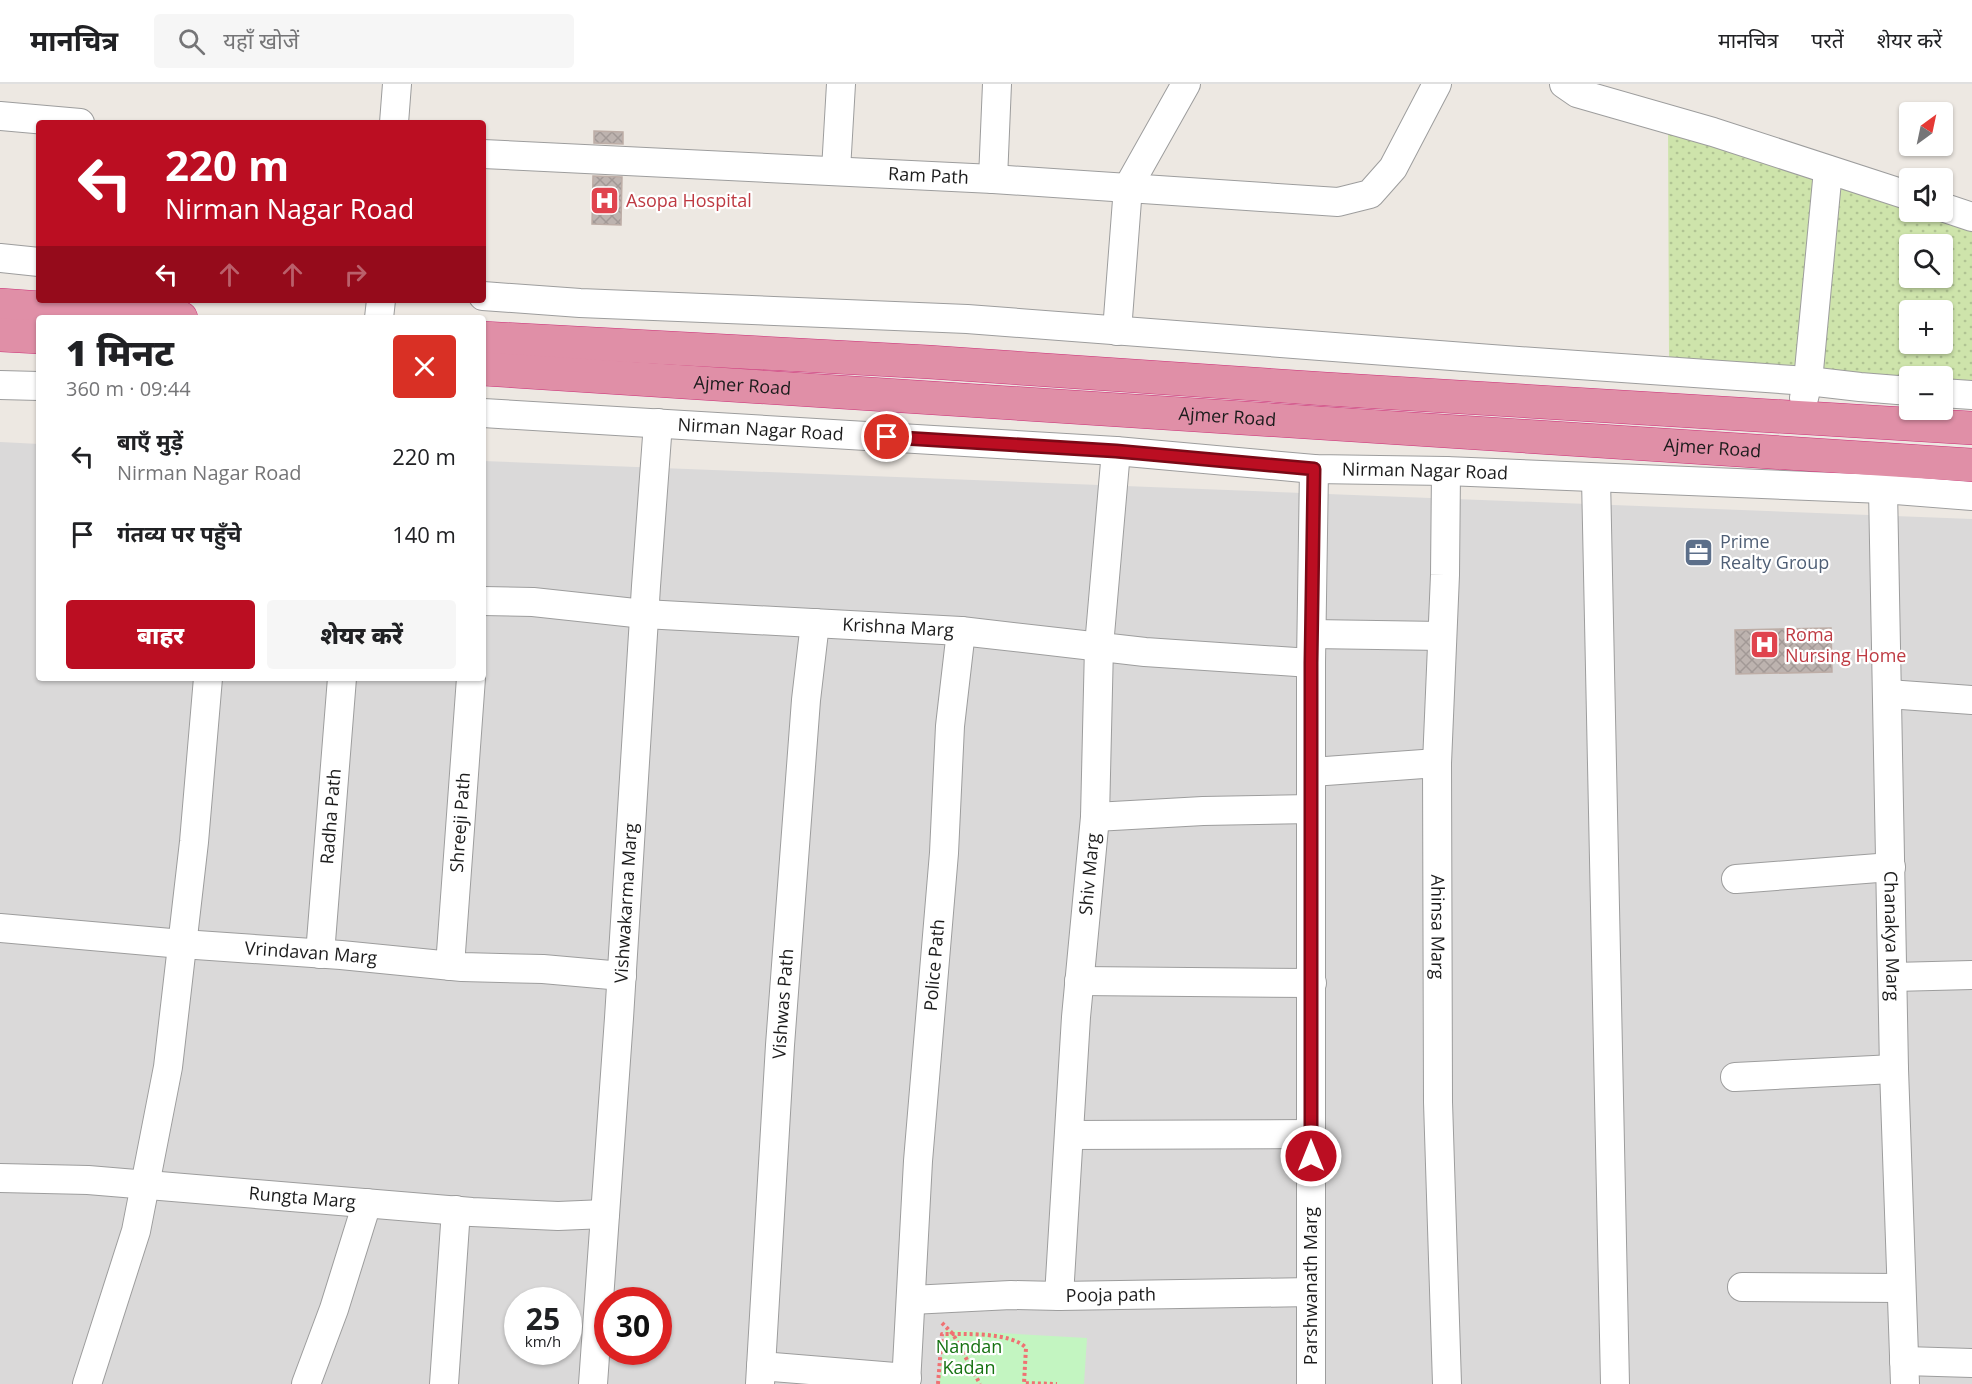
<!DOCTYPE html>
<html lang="hi">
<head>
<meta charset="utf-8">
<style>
  body { margin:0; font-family:"Open Sans","Noto Sans Devanagari",sans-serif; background:#f6f6f6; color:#202124; height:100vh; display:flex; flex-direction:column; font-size:22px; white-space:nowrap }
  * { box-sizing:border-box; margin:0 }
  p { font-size:20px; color:#757577 }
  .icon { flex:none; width:33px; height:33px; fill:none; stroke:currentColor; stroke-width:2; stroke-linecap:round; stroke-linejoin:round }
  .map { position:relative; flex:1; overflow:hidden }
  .side { position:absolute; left:36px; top:231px; width:450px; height:366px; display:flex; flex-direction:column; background:#fff; border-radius:6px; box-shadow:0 2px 4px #0004 }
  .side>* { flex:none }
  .top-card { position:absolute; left:36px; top:36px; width:450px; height:183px; border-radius:6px; box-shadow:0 2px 4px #0004; background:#bb0e22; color:#fff; overflow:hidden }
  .needle { width:39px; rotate:33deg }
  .controls { position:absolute; left:1899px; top:18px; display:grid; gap:12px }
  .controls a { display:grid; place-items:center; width:54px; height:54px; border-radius:6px; background:#fff; box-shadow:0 2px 4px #0004; font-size:30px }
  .speed { position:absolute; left:504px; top:1203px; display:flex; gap:12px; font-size:30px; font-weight:700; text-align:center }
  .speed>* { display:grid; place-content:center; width:78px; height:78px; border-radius:50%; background:#fff; box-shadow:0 2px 4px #0004; line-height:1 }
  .speed small { font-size:15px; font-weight:400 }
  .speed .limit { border:9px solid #d22; background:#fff; color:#111 }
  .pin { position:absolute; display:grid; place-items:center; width:51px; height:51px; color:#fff; margin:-26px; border:3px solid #fff; border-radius:50%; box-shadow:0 2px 6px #0007 }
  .me { position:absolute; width:66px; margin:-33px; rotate:0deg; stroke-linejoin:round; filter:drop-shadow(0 0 4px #0008) }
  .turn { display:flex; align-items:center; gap:21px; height:126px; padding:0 30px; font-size:27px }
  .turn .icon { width:78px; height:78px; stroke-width:2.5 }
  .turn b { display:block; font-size:42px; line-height:51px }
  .lanes { display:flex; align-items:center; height:57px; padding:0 30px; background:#0003; justify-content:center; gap:30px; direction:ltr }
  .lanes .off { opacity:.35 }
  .round { display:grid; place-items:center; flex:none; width:63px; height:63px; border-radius:6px; background:#f6f6f6 }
  .headline { display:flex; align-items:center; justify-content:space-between; height:102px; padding:0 30px }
  h1 { font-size:36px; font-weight:800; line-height:45px }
  .primary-button { display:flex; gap:12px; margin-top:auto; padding:12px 30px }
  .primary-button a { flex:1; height:69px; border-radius:6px; background:#bb0e22; color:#fff; font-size:24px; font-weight:800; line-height:69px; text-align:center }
  .primary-button a+a { background:#f6f6f6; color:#202124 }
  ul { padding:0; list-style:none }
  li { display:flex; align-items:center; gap:18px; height:78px; padding:0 30px }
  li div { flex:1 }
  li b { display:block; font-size:22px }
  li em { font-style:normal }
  header { display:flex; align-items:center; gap:36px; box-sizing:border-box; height:84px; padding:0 30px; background:#fff; border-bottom:2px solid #e0e0e0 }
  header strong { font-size:28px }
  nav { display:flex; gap:33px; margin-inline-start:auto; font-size:21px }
  .search { width:420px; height:54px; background:#f6f6f6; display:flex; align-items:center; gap:15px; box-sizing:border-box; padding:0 21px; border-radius:6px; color:#757577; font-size:22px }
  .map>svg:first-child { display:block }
</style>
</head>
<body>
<header>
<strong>मानचित्र</strong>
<div class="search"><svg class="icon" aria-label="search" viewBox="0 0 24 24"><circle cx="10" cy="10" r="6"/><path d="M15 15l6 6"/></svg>यहाँ खोजें</div>
<nav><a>मानचित्र</a><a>परतें</a><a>शेयर करें</a></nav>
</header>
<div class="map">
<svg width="1972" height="1300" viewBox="0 0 1972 1300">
  <defs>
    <pattern id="grass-dots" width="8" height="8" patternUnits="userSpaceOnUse" patternTransform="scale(1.5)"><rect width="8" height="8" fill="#cee4ab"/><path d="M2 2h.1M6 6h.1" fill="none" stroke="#b0c393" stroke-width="1.8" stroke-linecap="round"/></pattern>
    <pattern id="building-cross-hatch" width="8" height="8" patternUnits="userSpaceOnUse" patternTransform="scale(1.5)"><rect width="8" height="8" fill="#bdb3af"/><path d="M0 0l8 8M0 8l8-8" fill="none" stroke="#a29996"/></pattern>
  </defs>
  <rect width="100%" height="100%" fill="#ede8e2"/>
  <path fill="#dad9d9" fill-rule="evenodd" d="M0,358L39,360V594H483V377L1972,435V1300H0ZM518,1216H568V1268H518ZM608,1216H658V1268H608Z"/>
  <path fill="url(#grass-dots)" fill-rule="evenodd" d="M1668,36L1909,113L1910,128H1942L1972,133V309L1943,306L1942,292H1910L1909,302L1669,274ZM1910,160H1942V194H1910ZM1910,226H1942V260H1910Z"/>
  <path fill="#c3f5c1" d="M945,1246L1087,1254L1084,1300H939Z"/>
  <path fill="url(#building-cross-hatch)" stroke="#bdada6" stroke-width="1.5" d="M594,47L623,48V60L594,59Z
    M593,92L622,93L621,141L592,140Z
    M1831,544L1832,588L1736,590L1735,546Z"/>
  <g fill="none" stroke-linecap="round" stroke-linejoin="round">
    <defs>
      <g id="minor">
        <path d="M1564,0L1577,9L1713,48L1910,112"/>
        <path d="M0,32L80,39"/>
        <path d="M394,39L397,0"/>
        <path id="s1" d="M483,70L993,95L1338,118L1370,110L1393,84L1437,0"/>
        <path d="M836,86L841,0"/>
        <path d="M993,95L997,0"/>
        <path d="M1942,123L1972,133"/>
        <path d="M0,174L39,178"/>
        <path d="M483,212L580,219L967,235L1491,275L1808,297L1860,303L1910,307"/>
        <path d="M379,234L381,216"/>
        <path d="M1117,247L1128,103L1186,0"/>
        <path d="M0,301L39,302"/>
        <path d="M1942,309L1972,311"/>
        <path d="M1804,314L1808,297L1828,86"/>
        <path id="s2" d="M483,329L1116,367L1314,385L1446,387L1883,405L1972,412"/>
        <path id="s3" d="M1446,387L1445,491L1437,679L1438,1018L1447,1300"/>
        <path d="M1596,394C1604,696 1607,998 1615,1300"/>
        <path id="s4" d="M1883,405L1894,985L1905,1300"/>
        <path id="s5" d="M483,517L533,518L644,530L961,547L1145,568L1311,579"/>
        <path d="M1312,550L1442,552"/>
        <path d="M1888,610L1972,616"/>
        <path d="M1312,688L1437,679"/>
        <path d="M1095,733L1203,727L1311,725"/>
        <path d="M1736,795L1891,783"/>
        <path id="s6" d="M0,844L182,860L341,871L462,883L543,885L622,892"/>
        <path id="s7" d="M320,870L342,594"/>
        <path id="s8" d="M450,882L471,594"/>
        <path d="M1893,893L1972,891"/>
        <path d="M1079,897L1312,899"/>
        <path d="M1735,993L1894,985"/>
        <path d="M1069,1051L1311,1050"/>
        <path id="s9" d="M0,1094L88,1096L472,1128L558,1132L605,1130"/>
        <path d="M1742,1203L1901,1204"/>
        <path id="s10" d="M1059,1212L1076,933L1095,733L1099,562L1116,367"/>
        <path id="s11" d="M911,1216L1011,1211L1059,1212L1311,1208"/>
        <path d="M1904,1277L1972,1279"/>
        <path d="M761,1282L907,1294"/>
        <path d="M87,1300L136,1147L168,983L194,758L208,594"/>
        <path d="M306,1300L334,1225L367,1119"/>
        <path d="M444,1300L456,1126"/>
        <path id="s12" d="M593,1300L619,934L646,502L658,339"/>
        <path id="s13" d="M760,1300L780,961L806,616L815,539"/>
        <path id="s14" d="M906,1300L918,1077L944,769L950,642L961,547"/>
        <path d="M1311,1300V579L1314,385"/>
      </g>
      <g id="highway">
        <path d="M0,221L181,234"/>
        <path d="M0,251L39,253"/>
        <path d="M483,254L929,278L1326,305L1972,344"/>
        <path id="s15" d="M483,285L1972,381"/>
      </g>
    </defs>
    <use href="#minor" stroke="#9d9d9d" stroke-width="30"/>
    <use href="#highway" stroke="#cb2f77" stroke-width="34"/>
    <path stroke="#f07173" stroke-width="4" stroke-dasharray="3 3" stroke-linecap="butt" d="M942,1239L953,1250L980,1300
      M938,1300L942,1250C963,1250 1012,1248 1026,1264L1024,1299L1057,1300"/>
    <use href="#minor" stroke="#fff" stroke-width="28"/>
    <use href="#highway" stroke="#e08fa7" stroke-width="33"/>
  </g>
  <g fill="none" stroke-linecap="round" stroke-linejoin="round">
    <defs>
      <path id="route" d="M887,353L1116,367L1314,385L1311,579V1072"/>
    </defs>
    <use href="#route" stroke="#7a0916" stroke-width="15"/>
    <use href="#route" stroke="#bb0e22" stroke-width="10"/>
  </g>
  <defs>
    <symbol id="hospital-square" viewBox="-11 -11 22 22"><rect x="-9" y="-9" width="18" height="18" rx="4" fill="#e0444e" stroke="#fff"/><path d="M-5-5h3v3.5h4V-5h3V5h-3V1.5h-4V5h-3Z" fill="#fff"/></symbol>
    <symbol id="office-square" viewBox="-11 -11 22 22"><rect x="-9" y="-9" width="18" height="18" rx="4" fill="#5c6f8a" stroke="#fff"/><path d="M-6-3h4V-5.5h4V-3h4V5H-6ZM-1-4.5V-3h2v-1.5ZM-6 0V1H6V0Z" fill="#fff"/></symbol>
  </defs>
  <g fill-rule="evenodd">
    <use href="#hospital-square" x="588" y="100" width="33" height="33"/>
    <use href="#office-square" x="1682" y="452" width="33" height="33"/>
    <use href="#hospital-square" x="1748" y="544" width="33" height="33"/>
  </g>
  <g text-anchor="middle" stroke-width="4.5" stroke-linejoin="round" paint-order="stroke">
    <g font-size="18" fill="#1c1c1c" stroke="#fff">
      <text dy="6" stroke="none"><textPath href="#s1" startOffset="446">Ram Path</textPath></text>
      <text dy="6" stroke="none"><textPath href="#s15" startOffset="260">Ajmer Road</textPath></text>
      <text dy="6" stroke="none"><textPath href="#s15" startOffset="746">Ajmer Road</textPath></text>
      <text dy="6" stroke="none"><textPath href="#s2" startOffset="278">Nirman Nagar Road</textPath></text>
      <text dy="6" stroke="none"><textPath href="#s15" startOffset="1232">Ajmer Road</textPath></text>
      <text dy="6" stroke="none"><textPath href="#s2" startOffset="944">Nirman Nagar Road</textPath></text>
      <text dy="6" stroke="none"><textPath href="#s5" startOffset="416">Krishna Marg</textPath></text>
      <text dy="6" stroke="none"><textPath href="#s7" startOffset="138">Radha Path</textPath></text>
      <text dy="6" stroke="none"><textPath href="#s8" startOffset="144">Shreeji Path</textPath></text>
      <text dy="6" stroke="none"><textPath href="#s10" startOffset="423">Shiv Marg</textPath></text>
      <text dy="6" stroke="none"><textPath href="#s12" startOffset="482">Vishwakarma Marg</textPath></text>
      <text dy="6" stroke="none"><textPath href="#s3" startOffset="456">Ahinsa Marg</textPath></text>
      <text dy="6" stroke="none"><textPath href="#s4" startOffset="447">Chanakya Marg</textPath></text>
      <text dy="6" stroke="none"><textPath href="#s6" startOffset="312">Vrindavan Marg</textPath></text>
      <text dy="6" stroke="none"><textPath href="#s14" startOffset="420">Police Path</textPath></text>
      <text dy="6" stroke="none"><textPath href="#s13" startOffset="381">Vishwas Path</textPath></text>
      <text dy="6" stroke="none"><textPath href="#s9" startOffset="303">Rungta Marg</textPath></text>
      <text transform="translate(1311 1202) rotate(-90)" y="6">Parshwanath Marg</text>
      <text dy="6" stroke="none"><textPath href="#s11" startOffset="200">Pooja path</textPath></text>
    </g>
    <g font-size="18" fill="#be3a42" stroke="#fff" text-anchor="start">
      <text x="626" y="123">Asopa Hospital</text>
      <text x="1785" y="557">Roma<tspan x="1785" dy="21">Nursing Home</tspan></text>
    </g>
    <g font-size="18" fill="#4e5e75" stroke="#fff" text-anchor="start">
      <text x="1720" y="464">Prime<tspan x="1720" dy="21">Realty Group</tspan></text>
    </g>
    <g font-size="18" fill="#167212" stroke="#fff">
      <text x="969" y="1269">Nandan<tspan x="969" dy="21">Kadan</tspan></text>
    </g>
  </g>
</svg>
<div class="controls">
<a><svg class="needle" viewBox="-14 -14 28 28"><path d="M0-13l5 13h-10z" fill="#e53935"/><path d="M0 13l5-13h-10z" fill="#757577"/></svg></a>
<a><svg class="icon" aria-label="sound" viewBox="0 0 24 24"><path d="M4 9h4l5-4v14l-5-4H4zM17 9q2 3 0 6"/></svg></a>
<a><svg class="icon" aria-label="search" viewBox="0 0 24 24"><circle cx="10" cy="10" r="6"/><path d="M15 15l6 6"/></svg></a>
<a>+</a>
<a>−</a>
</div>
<div class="speed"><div>25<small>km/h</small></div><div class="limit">30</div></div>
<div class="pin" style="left:887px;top:353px;background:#d93025"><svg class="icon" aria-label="arrive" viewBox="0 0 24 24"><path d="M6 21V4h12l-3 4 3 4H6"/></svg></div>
<svg class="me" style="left:1311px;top:1072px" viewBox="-20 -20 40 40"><circle r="17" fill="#bb0e22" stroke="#fff" stroke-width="3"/><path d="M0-11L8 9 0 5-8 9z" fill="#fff"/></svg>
<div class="top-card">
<div class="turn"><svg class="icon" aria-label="left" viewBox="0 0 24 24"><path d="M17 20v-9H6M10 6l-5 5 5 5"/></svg><div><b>220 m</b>Nirman Nagar Road</div></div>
<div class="lanes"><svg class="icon" aria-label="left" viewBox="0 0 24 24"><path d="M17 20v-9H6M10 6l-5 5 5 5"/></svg><svg class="icon off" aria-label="ahead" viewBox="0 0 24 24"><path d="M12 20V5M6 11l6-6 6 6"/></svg><svg class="icon off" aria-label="ahead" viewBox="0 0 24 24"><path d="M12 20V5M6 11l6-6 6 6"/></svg><svg class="icon off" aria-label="right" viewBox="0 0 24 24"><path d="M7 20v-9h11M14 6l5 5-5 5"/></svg></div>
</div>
<section class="side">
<div class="headline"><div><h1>1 मिनट</h1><p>360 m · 09:44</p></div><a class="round" style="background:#d93025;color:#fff"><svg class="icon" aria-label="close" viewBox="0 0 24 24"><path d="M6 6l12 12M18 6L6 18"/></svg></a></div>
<ul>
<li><svg class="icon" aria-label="left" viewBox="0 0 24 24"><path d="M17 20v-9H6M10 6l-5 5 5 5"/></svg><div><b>बाएँ मुड़ें</b><p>Nirman Nagar Road</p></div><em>220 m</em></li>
<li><svg class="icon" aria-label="arrive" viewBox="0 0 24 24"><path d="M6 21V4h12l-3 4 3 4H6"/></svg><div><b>गंतव्य पर पहुँचे</b></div><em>140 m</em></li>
</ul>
<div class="primary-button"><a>बाहर</a><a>शेयर करें</a></div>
</section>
</div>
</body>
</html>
